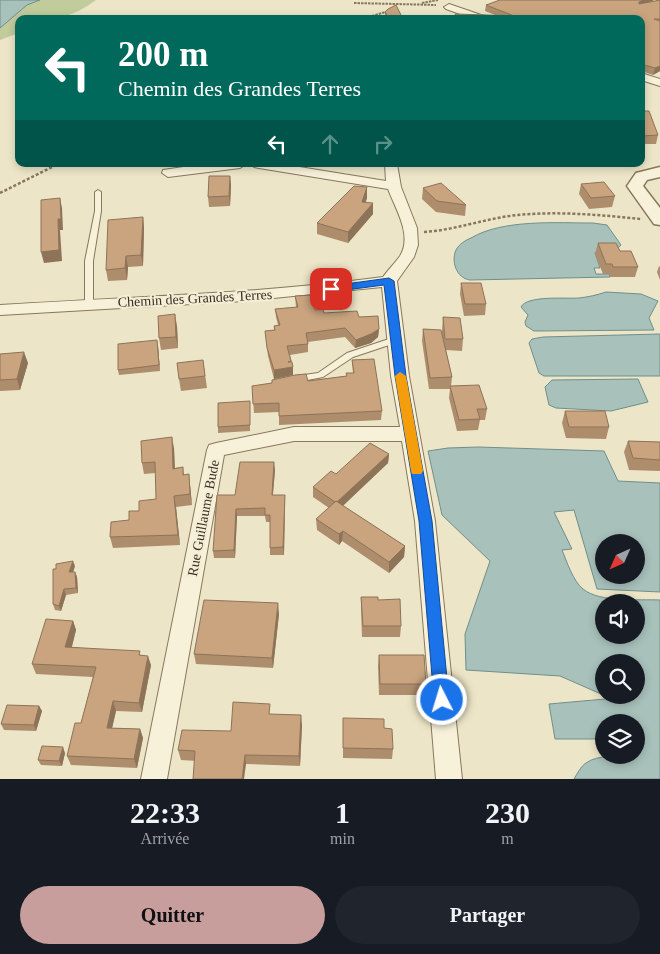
<!DOCTYPE html>
<html lang="fr">
<head>
<meta charset="utf-8">
<style>
  body { margin:0; font-family:Georgia,serif; background:#20242c; color:#f1f3f6; height:100vh; display:flex; flex-direction:column; font-size:19px; white-space:nowrap }
  * { box-sizing:border-box; margin:0 }
  p { font-size:16px; color:#9ea1a6 }
  .icon { flex:none; width:28px; height:28px; fill:none; stroke:currentColor; stroke-width:2; stroke-linecap:round; stroke-linejoin:round }
  .map { position:relative; height:779px; overflow:hidden }
  .details { display:flex; flex-direction:column; background:#171b24; flex:1 }
  .details>* { flex:none }
  .top-card { position:absolute; left:15px; top:15px; width:630px; height:152px; border-radius:10px; box-shadow:0 2px 8px #0003; background:#00695c; color:#fff; overflow:hidden }
  .needle { width:32px; rotate:225deg }
  .tools { position:absolute; left:595px; top:534px; display:grid; gap:10px }
  .tools a { display:grid; place-items:center; width:50px; height:50px; border-radius:50%; background:#171b24; box-shadow:0 2px 8px #0003; font-size:25px }
  .pin { position:absolute; display:grid; place-items:center; width:42px; height:42px; color:#fff; margin:-21px; border-radius:10px; box-shadow:0 2px 8px #0006 }
  .me { position:absolute; width:55px; margin:-28px; rotate:355deg; stroke-linejoin:round; filter:drop-shadow(0 0 4px #0008) }
  .turn { display:flex; align-items:center; gap:18px; height:105px; padding:0 20px; font-size:22px }
  .turn .icon { width:65px; height:65px; stroke-width:2.5 }
  .turn b { display:block; font-size:35px; line-height:42px }
  .lanes { display:flex; align-items:center; height:48px; padding:0 20px; background:#0003; justify-content:center; gap:25px; direction:ltr }
  .lanes .off { opacity:.35 }
  .eta { display:flex; justify-content:space-evenly; align-items:center; height:85px; text-align:center }
  .eta b { font-size:30px; font-weight:700; line-height:35px }
  .cta { display:flex; gap:10px; margin-top:auto; padding:10px 20px }
  .cta a { flex:1; height:58px; border-radius:30px; background:#c79e9c; color:#111; font-size:20px; font-weight:700; line-height:58px; text-align:center }
  .cta a+a { background:#20242c; color:#f1f3f6 }
  .map>svg:first-child { display:block }
</style>
</head>
<body>
<div class="map">
<svg width="660" height="779" viewBox="0 0 660 779">
  <rect width="100%" height="100%" fill="#ede5c7"/>
  <path fill="#c1cb9b" d="M0,0H96C67,21 53,19 19,19V33L0,40Z"/>
  <path fill="#a8c1bb" stroke="#6f8f8a" fill-rule="evenodd" d="M0,0H40L27,5L0,28Z
    M593,223L607,225L621,245L618,248L597,251L595,253L600,268H594L596,274H609L610,277L470,280C456,278 451,261 456,250C459,244 466,240 471,238C503,219 557,223 593,223Z
    M606,292L641,294L658,301L649,318L654,330L539,331H534L526,326L525,322L528,315L521,307C527,295 566,299 579,298C588,297 597,295 606,292Z
    M660,334V376H544L539,373L529,343L532,339L543,337Z
    M638,379L648,402L611,411L556,408L549,405L545,387L552,380Z
    M478,447L604,451L618,481L660,483V592L597,589L574,510L554,512L572,549L562,550C567,562 573,581 583,589C600,603 639,599 660,600V779H574C577,774 581,766 586,763C596,755 623,755 636,755V722H604V739H555L549,704L605,699L601,694L560,676L466,670L465,634L490,561L442,515L428,451L448,448ZM604,542H636V575H604ZM604,602H636V635H604ZM604,662H636V695H604Z"/>
  <g fill="none" stroke-linecap="round" stroke-linejoin="round">
    <defs>
      <path id="service" d="M98,190L101,192V211L93,261V304L89,306L85,304V261L95,211V192Z
        M395,337L399,340L398,342L353,357L323,377L297,382L293,379L297,376L318,373L347,353Z"/>
      <path id="minor" d="M449,4L487,17L489,19H474L446,9L444,7Z
        M641,73L660,79V86L641,80Z
        M204,164H246L240,168L168,177L162,173L163,170Z
        M253,164H281L386,181L385,164H397L401,187L417,228L418,245L414,257L397,281L409,376L435,521L462,779H436L415,521L402,441H294L224,455L167,779H141L207,450L209,445L216,443L294,427H400L391,376L382,287L244,301L0,315V305C128,297 256,294 383,277C388,270 395,263 400,256C413,235 395,208 388,189L259,168L254,167Z"/>
      <path id="tertiary" d="M660,167V177L647,180L643,186L660,208V225L654,224L627,186L636,173Z"/>
    </defs>
    <use href="#service" stroke="#88775d" stroke-width="2"/>
    <use href="#minor" stroke="#88775d" stroke-width="2"/>
    <use href="#tertiary" stroke="#88775d" stroke-width="3"/>
    <path stroke="#88775d" stroke-width="2" stroke-dasharray="2.5 1" stroke-linecap="butt" d="M354,3L436,5
      M422,3L438,0
      M362,19L389,11"/>
    <path stroke="#88775d" stroke-width="2.5" stroke-dasharray="3 2" stroke-linecap="butt" d="M0,193L58,164
      M424,232C456,230 486,218 518,215C559,211 601,215 641,219"/>
    <use href="#service" fill="#f8f1da" fill-rule="evenodd"/>
    <use href="#minor" fill="#f8f1da" fill-rule="evenodd"/>
    <use href="#tertiary" fill="#f8f1da" fill-rule="evenodd"/>
  </g>
  <path fill="#ad8d6c" d="M500,0H654L648,3L660,0V71L653,75L641,71V19H455V14L495,15L485,11L486,5Z
    M385,12L403,19H385Z
    M641,111L658,135L656,144H641Z
    M434,164H459L458,167H434Z
    M230,176L231,186L230,206L209,207L208,197Z
    M581,184L615,196L612,207L589,209L579,194Z
    M367,187V198L365,203H373V214L348,243L317,234V223Z
    M423,188L466,205L465,216L436,212L422,199Z
    M143,217L144,228L143,266L128,267L127,280L108,281L106,270Z
    M598,243L620,251L638,267L635,277H610L609,274H603L595,254Z
    M659,266L660,267V280L657,272Z
    M461,283L486,304L485,315L464,316L460,294Z
    M295,296L315,310L324,313L359,317L379,329L378,337L371,343L355,348L345,337L308,342V352L290,355L293,367V375L274,379L268,356L265,331L274,330V326L278,325L276,317L275,309L296,307Z
    M443,317L463,339L462,351L446,350L452,377L451,386L487,409L485,420H480L478,430L457,431L449,398L450,389H429L422,341L423,329L442,331Z
    M177,326L178,348L161,350L159,338Z
    M158,346L160,371L119,375L118,370Z
    M0,354L28,363L20,390L0,391Z
    M203,360L207,388L181,391L179,379Z
    M352,360L382,411L381,420L279,425V412L254,413L252,386L272,383V380L308,381L346,376L353,373Z
    M250,407V431L218,433V427Z
    M565,411L609,427L606,439L566,438L562,423Z
    M628,441L660,442V471L629,470L624,452Z
    M174,448L175,468L183,467L184,475L190,485L192,505L176,507L180,545L113,548L110,537L139,511L156,499V473L144,474L142,463Z
    M389,454L388,463L343,506L405,546L404,557L389,573L342,541L339,545L317,530L316,519L329,508L313,497V487L336,474Z
    M275,470L273,495H285L284,555H270V522H266L265,516H237L235,558H214L213,551L235,495Z
    M75,566L73,572H75L77,577L78,593L66,595L61,611L55,610L53,604Z
    M361,597L378,600L401,626L400,637H362L361,608Z
    M279,614L273,668L196,664L194,654Z
    M73,621L76,630L72,647L141,655L151,665L142,712L116,711L112,728L140,729L143,738L137,768L71,765L67,756L81,723L93,677L36,674L32,664Z
    M379,655L426,684L425,695H379L378,666Z
    M39,706L42,711L36,731L4,730L1,724Z
    M271,714L302,725L300,766L246,764L181,760L178,750L231,731Z
    M343,718L384,728L393,749L392,759L343,758Z
    M65,753L62,766L41,765L38,760Z"/>
  <path fill="#8d7358" d="M643,0H654L637,8L639,2Z
    M660,66V71L653,75L655,68Z
    M230,176L231,186L230,206L229,196Z
    M367,187V198L362,213V202Z
    M60,198L62,208L63,230H60L62,261L44,263L41,252L58,219Z
    M373,203V214L348,243V232Z
    M143,217L144,228L143,266L141,255Z
    M126,256L128,267L127,280L125,268Z
    M175,314L177,326L178,348L176,337Z
    M379,329L378,337L371,343L355,348L356,340Z
    M157,340L158,346L160,371L159,365Z
    M24,352L28,363L20,390L17,379Z
    M291,361L292,367H293V375L274,379V370Z
    M172,437L174,448L175,480L173,469Z
    M389,454L388,463L336,512V503Z
    M274,462L275,470L272,503V495Z
    M189,474L190,485L192,505L190,494Z
    M285,495V503L284,555L283,547Z
    M174,496L176,507L180,545L178,535Z
    M236,509L237,516L235,558L234,550Z
    M343,531L342,541L339,545V534Z
    M405,546L404,557L389,573V562Z
    M73,561L75,566L71,578L69,572Z
    M75,572L77,577L78,593L76,588Z
    M64,589L66,595L61,611L59,606Z
    M278,603L279,614L273,668L272,658Z
    M73,621L76,630L69,657L65,647Z
    M148,656L151,665L142,712L139,703Z
    M113,701L116,711L110,737L107,728Z
    M39,706L42,711L36,731L34,725Z
    M301,715L302,725L300,766L299,756Z
    M140,729L143,738L137,768L134,759Z
    M63,747L65,753L62,766L59,761Z
    M245,755L246,764L244,779H242Z"/>
  <path fill="#c9a47e" stroke="#8d7358" d="M500,0H643L639,2V4L660,0V19H654L660,21V66L655,68L641,64V19H458L455,14L514,16L486,5Z
    M396,5L403,19H389L385,12L388,9Z
    M641,111H649L658,135L641,136Z
    M209,176H230L229,196L208,197Z
    M604,182L615,196L591,198L581,184Z
    M441,183L466,205L437,201L423,188Z
    M354,186L367,187L362,202L373,203L348,232L317,223Z
    M60,198L61,219H58L59,250L41,252V200Z
    M143,217L141,255L126,256L125,268L106,270L108,220Z
    M598,243H616L620,251H631L638,267H613L612,264H606Z
    M461,283H481L486,304H465Z
    M313,295L315,310L323,309L324,313L357,311L359,317L378,316L379,329L371,334L356,340L345,328L306,333L308,344L287,346L291,361L288,362H292L293,367L274,370L267,348L265,331L275,330L274,326L280,325L275,309L298,307L295,296Z
    M175,314L176,337L159,338L158,316Z
    M443,317L460,318L463,339H445Z
    M423,329L441,330L452,377L430,378Z
    M157,340L159,365L118,370V344Z
    M24,352L17,379L0,380V354Z
    M374,359L382,411L279,416V403L253,404L252,386L272,383V380L295,375L306,374L308,381L347,376L346,373H354L352,360Z
    M203,360L205,376L179,379L177,363Z
    M479,385L487,409H477L480,419L459,420L450,386Z
    M250,401V425L218,427V403Z
    M565,411H605L609,427H569Z
    M172,437L173,469L183,467V475L189,474L190,494L174,496L178,535L110,537L111,522L129,520V511H139V501L156,499L155,462L142,463L141,441Z
    M628,441L660,442V460L633,458Z
    M370,443L389,454L337,502L336,501L335,502L313,487L331,471L336,474Z
    M240,462H274L272,495H285L283,547L270,548V515H265V508L236,509L234,550L213,551L217,495H235Z
    M336,501L405,546L389,562L343,531L339,534L316,519Z
    M73,561L69,572H75L76,588L64,589L59,606L53,604V569H56V564Z
    M361,597H378V600L400,599L401,626H363Z
    M204,600L278,603L272,658L194,654Z
    M46,619L73,621L65,647L140,651L139,655L148,656L139,703L113,701L107,728L140,729L134,759L67,756L75,723H81L96,667L32,664Z
    M379,655H424L426,684H380Z
    M233,702L270,704L269,714L301,715L299,756L245,755L242,779H193L195,751L178,750L182,730L231,731Z
    M7,705L39,706L34,725L1,724Z
    M343,718L384,719V728L392,729L393,749L343,748Z
    M42,746L63,747L59,761L38,760Z"/>
  <path fill="#1a73e8" stroke="#114b97" d="M389,278L394,281L406,376L432,521L449,700L447,705L442,707L436,705L434,700L419,521L395,376L384,285L331,292L326,289L331,286Z"/>
  <path fill="#f59e0b" d="M400,372L406,376L423,471L421,474H412L411,471L395,376Z"/>
  <g text-anchor="middle" stroke-width="4.5" stroke-linejoin="round" paint-order="stroke">
    <g font-size="14" fill="#392e20" stroke="#f4eed6">
      <text transform="translate(195 298) rotate(-3)" y="5">Chemin des Grandes Terres</text>
      <text transform="translate(203 518) rotate(-79)" y="5">Rue Guillaume Bude</text>
    </g>
  </g>
</svg>
<div class="tools">
<a><svg class="needle" viewBox="-14 -14 28 28"><path d="M0-13l5 13h-10z" fill="#e53935"/><path d="M0 13l5-13h-10z" fill="#9ea1a6"/></svg></a>
<a><svg class="icon" aria-label="sound" viewBox="0 0 24 24"><path d="M4 9h4l5-4v14l-5-4H4zM17 9q2 3 0 6"/></svg></a>
<a><svg class="icon" aria-label="search" viewBox="0 0 24 24"><circle cx="10" cy="10" r="6"/><path d="M15 15l6 6"/></svg></a>
<a><svg class="icon" aria-label="layers" viewBox="0 0 24 24"><path d="M12 4l9 5-9 5-9-5zM3 14l9 5 9-5"/></svg></a>
</div>
<div class="pin" style="left:331px;top:289px;background:#d93025"><svg class="icon" aria-label="arrive" viewBox="0 0 24 24"><path d="M6 21V4h12l-3 4 3 4H6"/></svg></div>
<svg class="me" style="left:442px;top:700px" viewBox="-20 -20 40 40"><circle r="17" fill="#1a73e8" stroke="#fff" stroke-width="3"/><path d="M0-11L8 9 0 5-8 9z" fill="#fff"/></svg>
<div class="top-card">
<div class="turn"><svg class="icon" aria-label="left" viewBox="0 0 24 24"><path d="M17 20v-9H6M10 6l-5 5 5 5"/></svg><div><b>200 m</b>Chemin des Grandes Terres</div></div>
<div class="lanes"><svg class="icon" aria-label="left" viewBox="0 0 24 24"><path d="M17 20v-9H6M10 6l-5 5 5 5"/></svg><svg class="icon off" aria-label="ahead" viewBox="0 0 24 24"><path d="M12 20V5M6 11l6-6 6 6"/></svg><svg class="icon off" aria-label="right" viewBox="0 0 24 24"><path d="M7 20v-9h11M14 6l5 5-5 5"/></svg></div>
</div>
</div>
<section class="details">
<div class="eta">
<div><b>22:33</b><p>Arrivée</p></div>
<div><b>1</b><p>min</p></div>
<div><b>230</b><p>m</p></div>
</div>
<div class="cta"><a>Quitter</a><a>Partager</a></div>
</section>
</body>
</html>
